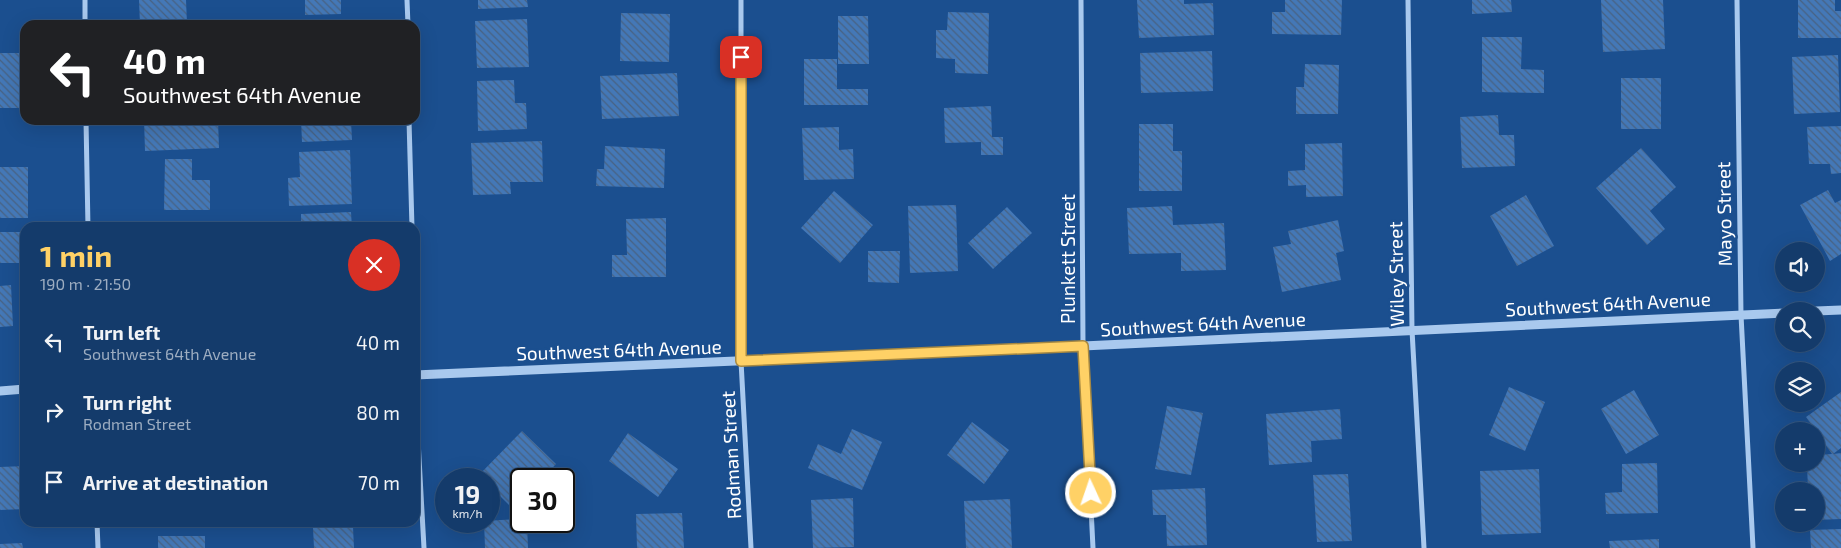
<!DOCTYPE html>
<html lang="en">
<head>
<meta charset="utf-8">
<style>
  body { margin:0; font-family:"Exo 2",sans-serif; background:#214673; color:#f1f3f6; height:100vh; display:flex; flex-direction:column; font-size:19px; white-space:nowrap }
  * { box-sizing:border-box; margin:0 }
  p { font-size:16px; color:#9dadc1 }
  .icon { flex:none; width:28px; height:28px; fill:none; stroke:currentColor; stroke-width:2; stroke-linecap:round; stroke-linejoin:round }
  .map { position:relative; flex:1; overflow:hidden }
  .drawer { position:absolute; left:20px; top:222px; width:400px; height:305px; display:flex; flex-direction:column; background:#143b6b; border-radius:15px; box-shadow:0 5px 20px #0002,0 0 0 1px #33557e }
  .drawer>* { flex:none }
  .banner { position:absolute; left:20px; top:20px; width:400px; height:105px; border-radius:15px; box-shadow:0 5px 20px #0002,0 0 0 1px #33557e; background:#202124; color:#fff; overflow:hidden }
  .fabs { position:absolute; left:1775px; top:242px; display:grid; gap:10px }
  .fabs a { display:grid; place-items:center; width:50px; height:50px; border-radius:50%; background:#143b6b; box-shadow:0 5px 20px #0002,0 0 0 1px #33557e; font-size:25px }
  .speed { position:absolute; left:435px; top:468px; display:flex; gap:10px; font-size:25px; font-weight:700; text-align:center }
  .speed>* { display:grid; place-content:center; width:65px; height:65px; border-radius:50%; background:#143b6b; box-shadow:0 5px 20px #0002,0 0 0 1px #33557e; line-height:1 }
  .speed small { font-size:12px; font-weight:400 }
  .speed .limit { border:2px solid #111; border-radius:8px; background:#fff; color:#111 }
  .pin { position:absolute; display:grid; place-items:center; width:42px; height:42px; color:#fff; margin:-21px; border-radius:10px; box-shadow:0 2px 8px #0006 }
  .me { position:absolute; width:55px; margin:-28px; rotate:357deg; stroke-linejoin:round; filter:drop-shadow(0 0 4px #0008) }
  .turn { display:flex; align-items:center; gap:18px; height:105px; padding:0 20px; font-size:22px }
  .turn .icon { width:65px; height:65px; stroke-width:2.5 }
  .turn b { display:block; font-size:35px; line-height:42px }
  .round { display:grid; place-items:center; flex:none; width:52px; height:52px; border-radius:26px; background:#214673 }
  .head { display:flex; align-items:center; justify-content:space-between; height:85px; padding:0 20px }
  h1 { font-size:30px; font-weight:700; line-height:38px; color:#ffd166 }
  ul { padding:0; list-style:none }
  li { display:flex; align-items:center; gap:15px; height:70px; padding:0 20px }
  li div { flex:1 }
  li b { display:block; font-size:19px }
  li em { font-style:normal }
  .map>svg:first-child { display:block }
</style>
</head>
<body>
<div class="map">
<svg width="1841" height="548" viewBox="0 0 1841 548">
  <defs>
    <pattern id="building-back-hatch" width="6" height="6" patternUnits="userSpaceOnUse" patternTransform="scale(1.25)"><rect width="6" height="6" fill="#4478b7"/><path d="M-1 5l2 2M0 0l6 6M5-1l2 2" fill="none" stroke="#486282"/></pattern>
  </defs>
  <rect width="100%" height="100%" fill="#1b4f8f"/>
  <path fill="url(#building-back-hatch)" d="M139,0H186L187,23L140,25Z
    M305,0H341V14L305,15Z
    M478,0H527L528,7L478,9Z
    M1137,0H1184V4L1213,3L1214,35L1139,38Z
    M1285,0H1342L1341,35L1272,34V12H1285Z
    M1472,0H1511L1512,12L1472,14Z
    M1601,0H1663L1665,49L1603,52Z
    M1798,0H1835V11H1841V38H1798Z
    M948,12L989,13L988,74L955,73V59L936,58V30H947Z
    M621,13L670,14L669,62L620,61Z
    M838,16H868L869,64H838Z
    M527,19L529,67L477,68L475,21Z
    M1482,37H1522L1521,69L1544,70V93L1482,92Z
    M1212,51L1213,91L1141,93L1140,53Z
    M0,53H20L19,108H0Z
    M1838,55L1840,112L1794,114L1792,57Z
    M804,59H837V89H868V105H804Z
    M1305,64L1339,65L1338,114H1296V87H1304Z
    M677,73L679,116L602,119L600,76Z
    M1621,78H1661V129H1621Z
    M514,80L515,103H526L527,129L478,131L477,81Z
    M991,106L992,137H1003V155H981V142L945,143L944,108Z
    M1498,115L1499,135H1514L1515,166L1462,168L1460,117Z
    M144,120H218L219,148L145,151Z
    M301,120H351L352,140L302,142Z
    M1139,124H1173V151H1182V191H1139Z
    M1841,126V173L1831,174L1830,164H1809L1807,127Z
    M839,127V150L853,149L854,179L804,180L802,128Z
    M542,141L543,182H510L511,194L473,195L471,143Z
    M1342,143L1343,196L1306,197V185L1288,186V171L1305,170V144Z
    M605,146L665,149L664,188L596,186L597,169H604Z
    M1641,148L1676,187L1650,211L1665,229L1647,245L1596,188Z
    M350,150L352,204L289,206L288,178L300,177L299,152Z
    M165,159H192V180H210V210H164Z
    M0,167H28V218H0Z
    M1828,190L1835,203L1841,200V254L1830,261L1800,205Z
    M834,191L873,225L840,263L801,228Z
    M1526,195L1554,246L1517,266L1490,216Z
    M956,205L958,271L910,273L908,206Z
    M1172,206L1173,225L1224,223L1226,270L1181,271V253L1129,254L1127,208Z
    M1007,207L1032,233L993,269L968,243Z
    M351,212L352,228H301V214Z
    M666,218V277H612V255H627L626,219Z
    M1338,220L1344,251L1336,253L1341,280L1282,292L1273,247L1291,244L1288,231Z
    M0,232H21V263H0Z
    M868,251H900L899,283L868,282Z
    M11,285L13,326L0,327V286Z
    M1509,387L1545,402L1525,451L1489,435Z
    M1634,390L1659,435L1626,454L1601,409Z
    M1841,392V448L1833,454L1841,453V519L1816,520V491H1808L1807,464H1816V455L1832,454L1806,417Z
    M1167,406L1203,413L1191,475L1155,469Z
    M1340,409L1342,439L1311,441L1312,462L1269,465L1266,414Z
    M972,422L1009,450L984,484L947,455Z
    M852,429L882,442L862,490L808,468L818,444L841,454Z
    M522,431L556,464L542,479H521V500L513,509L489,485V479H482L479,475Z
    M628,433L678,469L658,497L609,461Z
    M1657,463L1658,513L1606,514L1605,493L1622,492V464Z
    M25,466V509L0,510V467Z
    M1539,469L1541,533L1482,535L1480,471Z
    M1348,474L1352,541L1317,542L1313,475Z
    M1205,488L1207,545L1167,546L1166,515H1153L1152,490Z
    M853,498L854,547L813,548L811,500Z
    M1010,499L1012,548H966L964,501Z
    M682,513L684,548H637L636,514Z
    M521,519V521H527L528,548H485L484,521Z
    M353,527L354,548H314L313,528Z
    M1841,529V548H1811L1810,530Z
    M158,536H205V548H158Z
    M1659,539V548H1610L1609,541Z
    M22,543L23,548H0V544Z"/>
  <g fill="none" stroke-linecap="round" stroke-linejoin="round">
    <path stroke="#a9c9ee" stroke-width="5" d="M85,0V25
      M407,0L408,25
      M741,0V361L751,548
      M1081,0L1083,346L1093,548
      M1408,0L1412,330L1424,548
      M1737,0L1741,315L1753,548
      M86,120L88,228
      M409,120L412,228
      M415,386L424,548
      M97,522L98,548"/>
    <path stroke="#a9c9ee" stroke-width="9" d="M1816,311L1841,310
      M415,375L1083,346L1784,313
      M0,391L25,389"/>
  </g>
  <g fill="none" stroke-linecap="round" stroke-linejoin="round">
    <defs>
      <path id="route" d="M741,57V361L1083,346L1091,493"/>
    </defs>
    <use href="#route" stroke="#a68842" stroke-width="12"/>
    <use href="#route" stroke="#ffd166" stroke-width="9"/>
  </g>
  <g text-anchor="middle" stroke-width="5" stroke-linejoin="round" paint-order="stroke">
    <g font-size="19" fill="#fff" stroke="#1b4f8f">
      <text transform="translate(1724 214) rotate(-91)" y="7">Mayo Street</text>
      <text transform="translate(1068 259) rotate(-90)" y="7">Plunkett Street</text>
      <text transform="translate(1396 274) rotate(-91)" y="7">Wiley Street</text>
      <text transform="translate(1608 304) rotate(-3)" y="7">Southwest 64th Avenue</text>
      <text transform="translate(1203 324) rotate(-3)" y="7">Southwest 64th Avenue</text>
      <text transform="translate(619 350) rotate(-2)" y="7">Southwest 64th Avenue</text>
      <text transform="translate(731 455) rotate(-93)" y="7">Rodman Street</text>
    </g>
  </g>
</svg>
<div class="fabs">
<a><svg class="icon" aria-label="sound" viewBox="0 0 24 24"><path d="M4 9h4l5-4v14l-5-4H4zM17 9q2 3 0 6"/></svg></a>
<a><svg class="icon" aria-label="search" viewBox="0 0 24 24"><circle cx="10" cy="10" r="6"/><path d="M15 15l6 6"/></svg></a>
<a><svg class="icon" aria-label="layers" viewBox="0 0 24 24"><path d="M12 4l9 5-9 5-9-5zM3 14l9 5 9-5"/></svg></a>
<a>+</a>
<a>−</a>
</div>
<div class="speed"><div>19<small>km/h</small></div><div class="limit">30</div></div>
<div class="pin" style="left:741px;top:57px;background:#d93025"><svg class="icon" aria-label="arrive" viewBox="0 0 24 24"><path d="M6 21V4h12l-3 4 3 4H6"/></svg></div>
<svg class="me" style="left:1091px;top:493px" viewBox="-20 -20 40 40"><circle r="17" fill="#ffd166" stroke="#fff" stroke-width="3"/><path d="M0-11L8 9 0 5-8 9z" fill="#fff"/></svg>
<div class="banner">
<div class="turn"><svg class="icon" aria-label="left" viewBox="0 0 24 24"><path d="M17 20v-9H6M10 6l-5 5 5 5"/></svg><div><b>40 m</b>Southwest 64th Avenue</div></div>
</div>
<section class="drawer">
<div class="head"><div><h1>1 min</h1><p>190 m · 21:50</p></div><a class="round" style="background:#d93025;color:#fff"><svg class="icon" aria-label="close" viewBox="0 0 24 24"><path d="M6 6l12 12M18 6L6 18"/></svg></a></div>
<ul>
<li><svg class="icon" aria-label="left" viewBox="0 0 24 24"><path d="M17 20v-9H6M10 6l-5 5 5 5"/></svg><div><b>Turn left</b><p>Southwest 64th Avenue</p></div><em>40 m</em></li>
<li><svg class="icon" aria-label="right" viewBox="0 0 24 24"><path d="M7 20v-9h11M14 6l5 5-5 5"/></svg><div><b>Turn right</b><p>Rodman Street</p></div><em>80 m</em></li>
<li><svg class="icon" aria-label="arrive" viewBox="0 0 24 24"><path d="M6 21V4h12l-3 4 3 4H6"/></svg><div><b>Arrive at destination</b></div><em>70 m</em></li>
</ul>
</section>
</div>
</body>
</html>
